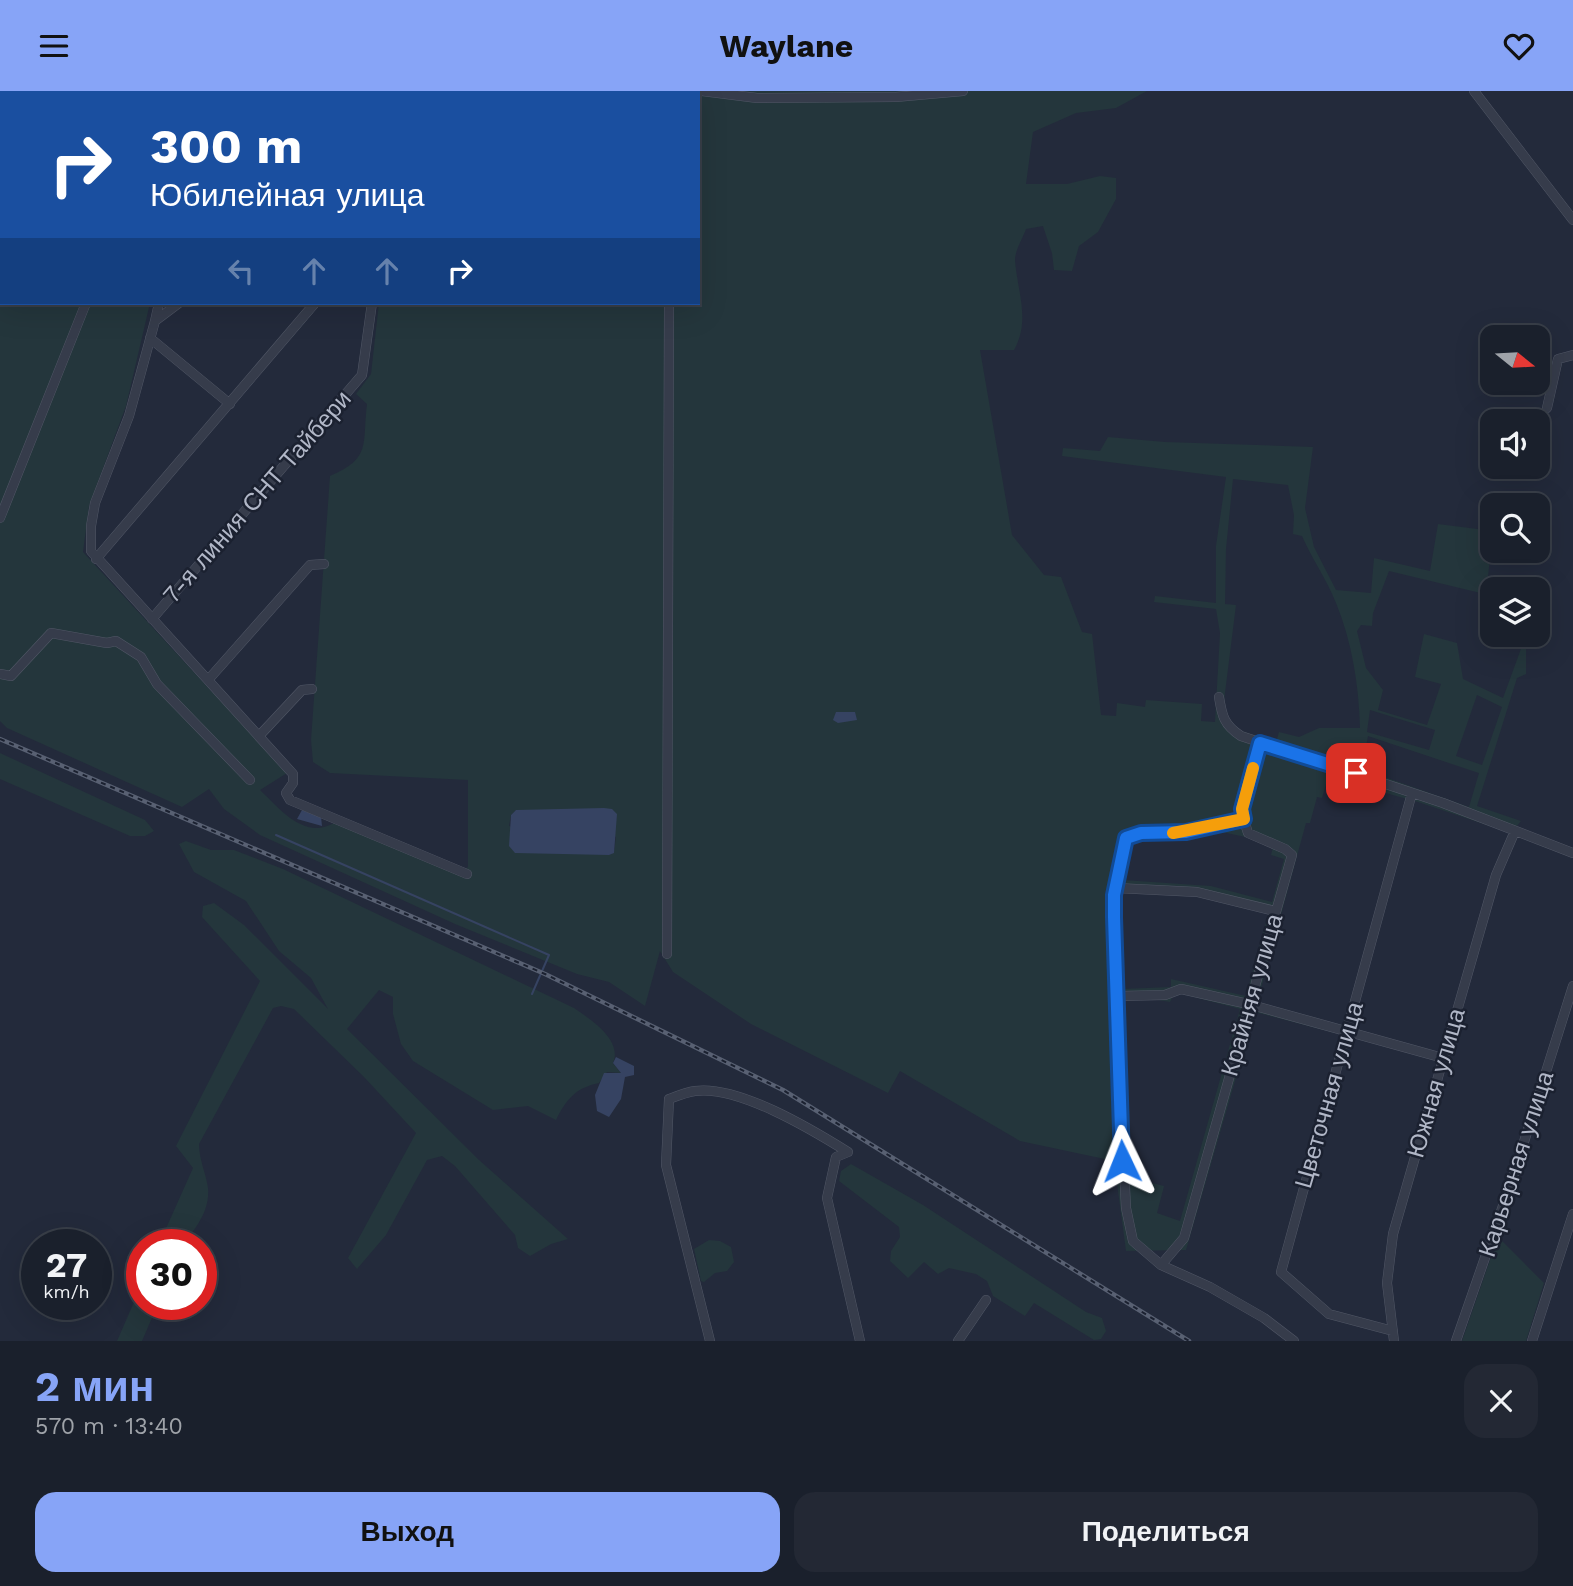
<!DOCTYPE html>
<html lang="ru">
<head>
<meta charset="utf-8">
<style>
  body { margin:0; font-family:"Work Sans",sans-serif; background:#232834; color:#f1f3f6; height:100vh; display:flex; flex-direction:column; font-size:26px; white-space:nowrap }
  * { box-sizing:border-box; margin:0 }
  p { font-size:23px; color:#9fa3a9 }
  .icon { flex:none; width:38px; height:38px; fill:none; stroke:currentColor; stroke-width:2; stroke-linecap:round; stroke-linejoin:round }
  .map { position:relative; height:1250px; overflow:hidden }
  .sheet { display:flex; flex-direction:column; background:#1a202c; flex:1 }
  .sheet>* { flex:none }
  .banner { position:absolute; left:0px; top:0px; width:700px; height:214px; box-shadow:0 7px 28px #0002,0 0 0 2px #383e48; background:#1a4fa0; color:#fff; overflow:hidden }
  .needle { width:46px; rotate:108deg }
  .fabs { position:absolute; left:1480px; top:234px; display:grid; gap:14px }
  .fabs a { display:grid; place-items:center; width:70px; height:70px; border-radius:14px; background:#1a202c; box-shadow:0 7px 28px #0002,0 0 0 2px #383e48; font-size:35px }
  .speed { position:absolute; left:21px; top:1138px; display:flex; gap:14px; font-size:35px; font-weight:700; text-align:center }
  .speed>* { display:grid; place-content:center; width:91px; height:91px; border-radius:50%; background:#1a202c; box-shadow:0 7px 28px #0002,0 0 0 2px #383e48; line-height:1 }
  .speed small { font-size:18px; font-weight:400 }
  .speed .limit { border:10px solid #d22; background:#fff; color:#111 }
  .pin { position:absolute; display:grid; place-items:center; width:60px; height:60px; color:#fff; margin:-30px; border-radius:14px; box-shadow:0 4px 10px #0006 }
  .me { position:absolute; width:77px; margin:-38px; rotate:358deg; stroke-linejoin:round; filter:drop-shadow(0 0 5px #0008) }
  .turn { display:flex; align-items:center; gap:24px; height:147px; padding:0 35px; font-size:32px }
  .turn .icon { width:91px; height:91px; stroke-width:2.5 }
  .turn b { display:block; font-size:49px; line-height:60px }
  .lanes { display:flex; align-items:center; height:66px; padding:0 35px; background:#0003; justify-content:center; gap:35px; direction:ltr }
  .lanes .off { opacity:.35 }
  .round { display:grid; place-items:center; flex:none; width:74px; height:74px; border-radius:21px; background:#232834 }
  .overview { display:flex; align-items:center; justify-content:space-between; height:119px; padding:0 35px }
  h1 { font-size:42px; font-weight:700; line-height:52px; color:#87a4f7 }
  .button { display:flex; gap:14px; margin-top:auto; padding:14px 35px }
  .button a { flex:1; height:80px; border-radius:21px; background:#87a4f7; color:#111; font-size:28px; font-weight:700; line-height:80px; text-align:center }
  .button a+a { background:#232834; color:#f1f3f6 }
  header { display:flex; justify-content:space-between; align-items:center; height:91px; padding:0 35px; background:#87a4f7; color:#111; font-size:32px; font-weight:700 }
  .map>svg:first-child { display:block }
</style>
</head>
<body>
<header><svg class="icon" aria-label="menu" viewBox="0 0 24 24"><path d="M4 6h16M4 12h16M4 18h16"/></svg>Waylane<svg class="icon" aria-label="heart" viewBox="0 0 24 24"><path d="M12 20l-8-8c-3-5 5-10 8-4 3-6 11-1 8 4z"/></svg></header>
<div class="map">
<svg width="1573" height="1250" viewBox="0 0 1573 1250">
  <rect width="100%" height="100%" fill="#232a3b"/>
  <path fill="#24363c" fill-rule="evenodd" d="M0,0H178L2,2V212H150L126,315L89,415L83,461L287,682L260,699C280,718 304,749 334,732L460,784L468,776V689L330,682L313,671L311,649L330,385C372,367 362,354 367,313L356,303L371,283L379,212H698V2L402,0H1147L1116,17L1076,22L1033,41L1026,93H1067L1100,85L1116,87V108L1098,141L1079,155L1072,180L1054,179L1052,162L1043,135L1026,138C1023,147 1015,159 1015,169C1017,200 1031,229 1014,259H980L1012,444L1044,484L1061,486L1082,541L1092,543L1101,624L1116,625L1117,612L1145,616L1146,609L1202,613L1201,630L1215,631L1220,542L1216,518L1154,511L1155,505L1216,512V455L1226,386L1062,365L1063,357L1100,360L1108,346L1165,351L1313,356L1305,417L1314,456L1336,499L1371,502L1374,467L1430,480L1438,433L1493,440L1487,494L1509,499H1493V505L1389,480L1373,522L1372,535L1361,534L1357,540L1366,577L1383,599L1378,619L1427,634L1441,593L1415,586L1424,543L1457,552L1463,588L1503,607L1526,544V583L1517,587L1477,715L1521,730L1511,742L1418,711L1328,686L1322,707L1317,706L1310,732H1306L1257,912L1340,935L1339,943L1255,921L1186,1159L1126,1160L1114,1070L1020,1050L900,980L888,1002L751,933L673,881L660,860L645,915L609,891L577,883L455,833L260,744L224,718L209,698L182,716L7,637L0,630ZM1233,388L1288,394L1294,424L1293,443L1302,445C1312,468 1327,489 1336,512C1352,551 1359,595 1360,637H1319L1299,646L1279,641L1276,651L1235,638L1223,618L1236,514L1225,513L1226,458ZM1477,604L1502,616L1482,674L1456,665ZM1370,619L1435,639L1429,659L1367,641ZM1368,645L1479,682L1469,716L1362,678ZM516,719L616,746L614,761L609,764L509,735L511,724ZM1217,740L1274,752L1271,764L1284,768L1272,811L1211,795L1123,789L1124,773L1136,746ZM1121,798L1211,803L1269,820L1246,905L1171,888V896L1122,898L1119,831ZM1175,901L1240,918L1180,1130L1157,1122L1164,1095L1129,1086L1123,909L1152,908L1170,911Z
    M0,662L145,729L154,740L145,745H130L0,688Z
    M186,750L211,759H234L283,778L574,917C590,928 623,949 613,972L621,982L607,981L599,992C576,997 567,1007 556,1029L528,1015L493,1019L413,970L401,953L393,923V906L379,899L347,938L479,1069L568,1148L551,1153L530,1165L518,1157L515,1144L455,1075L442,1065L427,1069L386,1144L357,1178L348,1167L416,1042L364,986L294,918L281,915L273,917L199,1053C199,1069 206,1082 208,1097C210,1120 196,1136 184,1153H159L193,1077L176,1055L260,890L202,826L203,815L214,812L244,834L328,918L311,887L279,860L246,810L194,781L179,753Z
    M851,1073L923,1114L1086,1221L1102,1227L1106,1240L1101,1248L1094,1249L1034,1212L1025,1225L993,1205L987,1190L976,1183L949,1177L938,1183L924,1171L908,1187L890,1170L891,1160L900,1146L899,1136L839,1090L841,1080Z
    M1498,1146L1544,1192L1526,1250H1462Z
    M709,1149L720,1150L731,1156L734,1171L727,1180L715,1182L704,1191L701,1190L694,1158Z
    M142,1193V1213H158L142,1250H117Z"/>
  <path fill="#364362" d="M836,621H855L857,629L838,632L833,629Z
    M604,717L612,718L617,723L614,762L609,764L515,762L509,755L511,724L516,719Z
    M302,719L321,726L322,735L297,728Z
    M616,966L634,975V984L625,986L621,1008L609,1026L597,1020L595,1004L604,982H621L613,972Z"/>
  <g fill="none" stroke-linecap="round" stroke-linejoin="round">
    <path stroke="#364362" stroke-width="2" d="M276,744L549,864L532,903"/>
    <defs>
      <path id="minor" d="M702,0L757,7L896,6L963,0
        M1474,0L1573,129
        M16,2V0
        M113,2V0
        M186,2L187,0
        M223,2L224,0
        M360,2L361,0
        M392,2V0
        M671,2V0
        M0,145L2,129
        M0,180H2
        M179,212L155,230L129,325L95,412L91,435V460L293,683V692L286,702L290,709L467,783
        M155,230L159,212
        M150,247L230,313
        M1547,317L1558,268L1573,264
        M0,427L86,212
        M96,468L315,212
        M152,528L362,284L372,212
        M0,583L11,585L51,542L107,552L116,550L141,566L157,593L250,689
        M208,589L310,474L324,473
        M1219,606C1222,625 1224,634 1241,645L1443,712L1573,762
        M259,645L302,599L312,598
        M1244,728L1186,741L1141,742L1126,747L1114,804V870L1126,1117L1133,1150L1161,1174L1210,1196L1264,1227L1294,1250
        M1116,797L1197,801L1275,820
        M667,863L669,212
        M1116,901L1120,905L1165,904L1181,898L1248,913L1443,967
        M1161,1174L1184,1147L1292,764L1285,758L1248,742C1237,713 1252,680 1260,652
        M1393,1240L1329,1223L1281,1181L1412,702
        M710,1250L666,1074L669,1008C677,1005 687,1001 695,1000C738,994 811,1038 848,1061L836,1066L827,1107L860,1250
        M958,1250L986,1209
        M1394,1250L1387,1192L1393,1143L1496,784L1515,740
        M1456,1250L1512,1089L1573,895
        M1532,1250L1573,1123"/>
    </defs>
    <use href="#minor" stroke="#515766" stroke-width="10"/>
    <use href="#minor" stroke="#363c4b" stroke-width="9"/>
    <defs>
      <path id="rail" d="M0,648L545,883L783,999L1189,1250"/>
    </defs>
    <use href="#rail" stroke="#586072" stroke-width="4.5"/>
    <use href="#rail" stroke="#1b2130" stroke-width="2" stroke-dasharray="5" stroke-linecap="butt"/>
  </g>
  <g fill="none" stroke-linecap="round" stroke-linejoin="round">
    <defs>
      <path id="route" d="M1122,1070L1114,826V804L1126,747L1141,742L1186,741L1244,728L1242,718L1260,652L1356,682"/>
    </defs>
    <use href="#route" stroke="#114b97" stroke-width="18"/>
    <use href="#route" stroke="#1a73e8" stroke-width="12"/>
    <path stroke="#f59e0b" stroke-width="12" d="M1173,742L1244,728L1242,718L1253,677"/>
  </g>
  <g text-anchor="middle" stroke-width="5" stroke-linejoin="round" paint-order="stroke">
    <g font-size="24" fill="#b1b7c7" stroke="#1b2130">
      <text transform="translate(257 406) rotate(-49)" y="8">7-я линия СНТ Тайбери</text>
      <text transform="translate(1252 904) rotate(-74)" y="8">Крайняя улица</text>
      <text transform="translate(1436 992) rotate(-74)" y="8">Южная улица</text>
      <text transform="translate(1329 1004) rotate(-74)" y="8">Цветочная улица</text>
      <text transform="translate(1516 1073) rotate(-72)" y="8">Карьерная улица</text>
    </g>
  </g>
</svg>
<div class="fabs">
<a><svg class="needle" viewBox="-14 -14 28 28"><path d="M0-13l5 13h-10z" fill="#e53935"/><path d="M0 13l5-13h-10z" fill="#9fa3a9"/></svg></a>
<a><svg class="icon" aria-label="sound" viewBox="0 0 24 24"><path d="M4 9h4l5-4v14l-5-4H4zM17 9q2 3 0 6"/></svg></a>
<a><svg class="icon" aria-label="search" viewBox="0 0 24 24"><circle cx="10" cy="10" r="6"/><path d="M15 15l6 6"/></svg></a>
<a><svg class="icon" aria-label="layers" viewBox="0 0 24 24"><path d="M12 4l9 5-9 5-9-5zM3 14l9 5 9-5"/></svg></a>
</div>
<div class="speed"><div>27<small>km/h</small></div><div class="limit">30</div></div>
<div class="pin" style="left:1356px;top:682px;background:#d93025"><svg class="icon" aria-label="arrive" viewBox="0 0 24 24"><path d="M6 21V4h12l-3 4 3 4H6"/></svg></div>
<svg class="me" style="left:1122px;top:1070px" viewBox="-20 -20 40 40"><path d="M0-17L14 15 0 8-14 15z" fill="#1a73e8" stroke="#fff" stroke-width="4"/></svg>
<div class="banner">
<div class="turn"><svg class="icon" aria-label="right" viewBox="0 0 24 24"><path d="M7 20v-9h11M14 6l5 5-5 5"/></svg><div><b>300 m</b>Юбилейная улица</div></div>
<div class="lanes"><svg class="icon off" aria-label="left" viewBox="0 0 24 24"><path d="M17 20v-9H6M10 6l-5 5 5 5"/></svg><svg class="icon off" aria-label="ahead" viewBox="0 0 24 24"><path d="M12 20V5M6 11l6-6 6 6"/></svg><svg class="icon off" aria-label="ahead" viewBox="0 0 24 24"><path d="M12 20V5M6 11l6-6 6 6"/></svg><svg class="icon" aria-label="right" viewBox="0 0 24 24"><path d="M7 20v-9h11M14 6l5 5-5 5"/></svg></div>
</div>
</div>
<section class="sheet">
<div class="overview"><div><h1>2 мин</h1><p>570 m · 13:40</p></div><a class="round"><svg class="icon" aria-label="close" viewBox="0 0 24 24"><path d="M6 6l12 12M18 6L6 18"/></svg></a></div>
<div class="button"><a>Выход</a><a>Поделиться</a></div>
</section>
</body>
</html>
